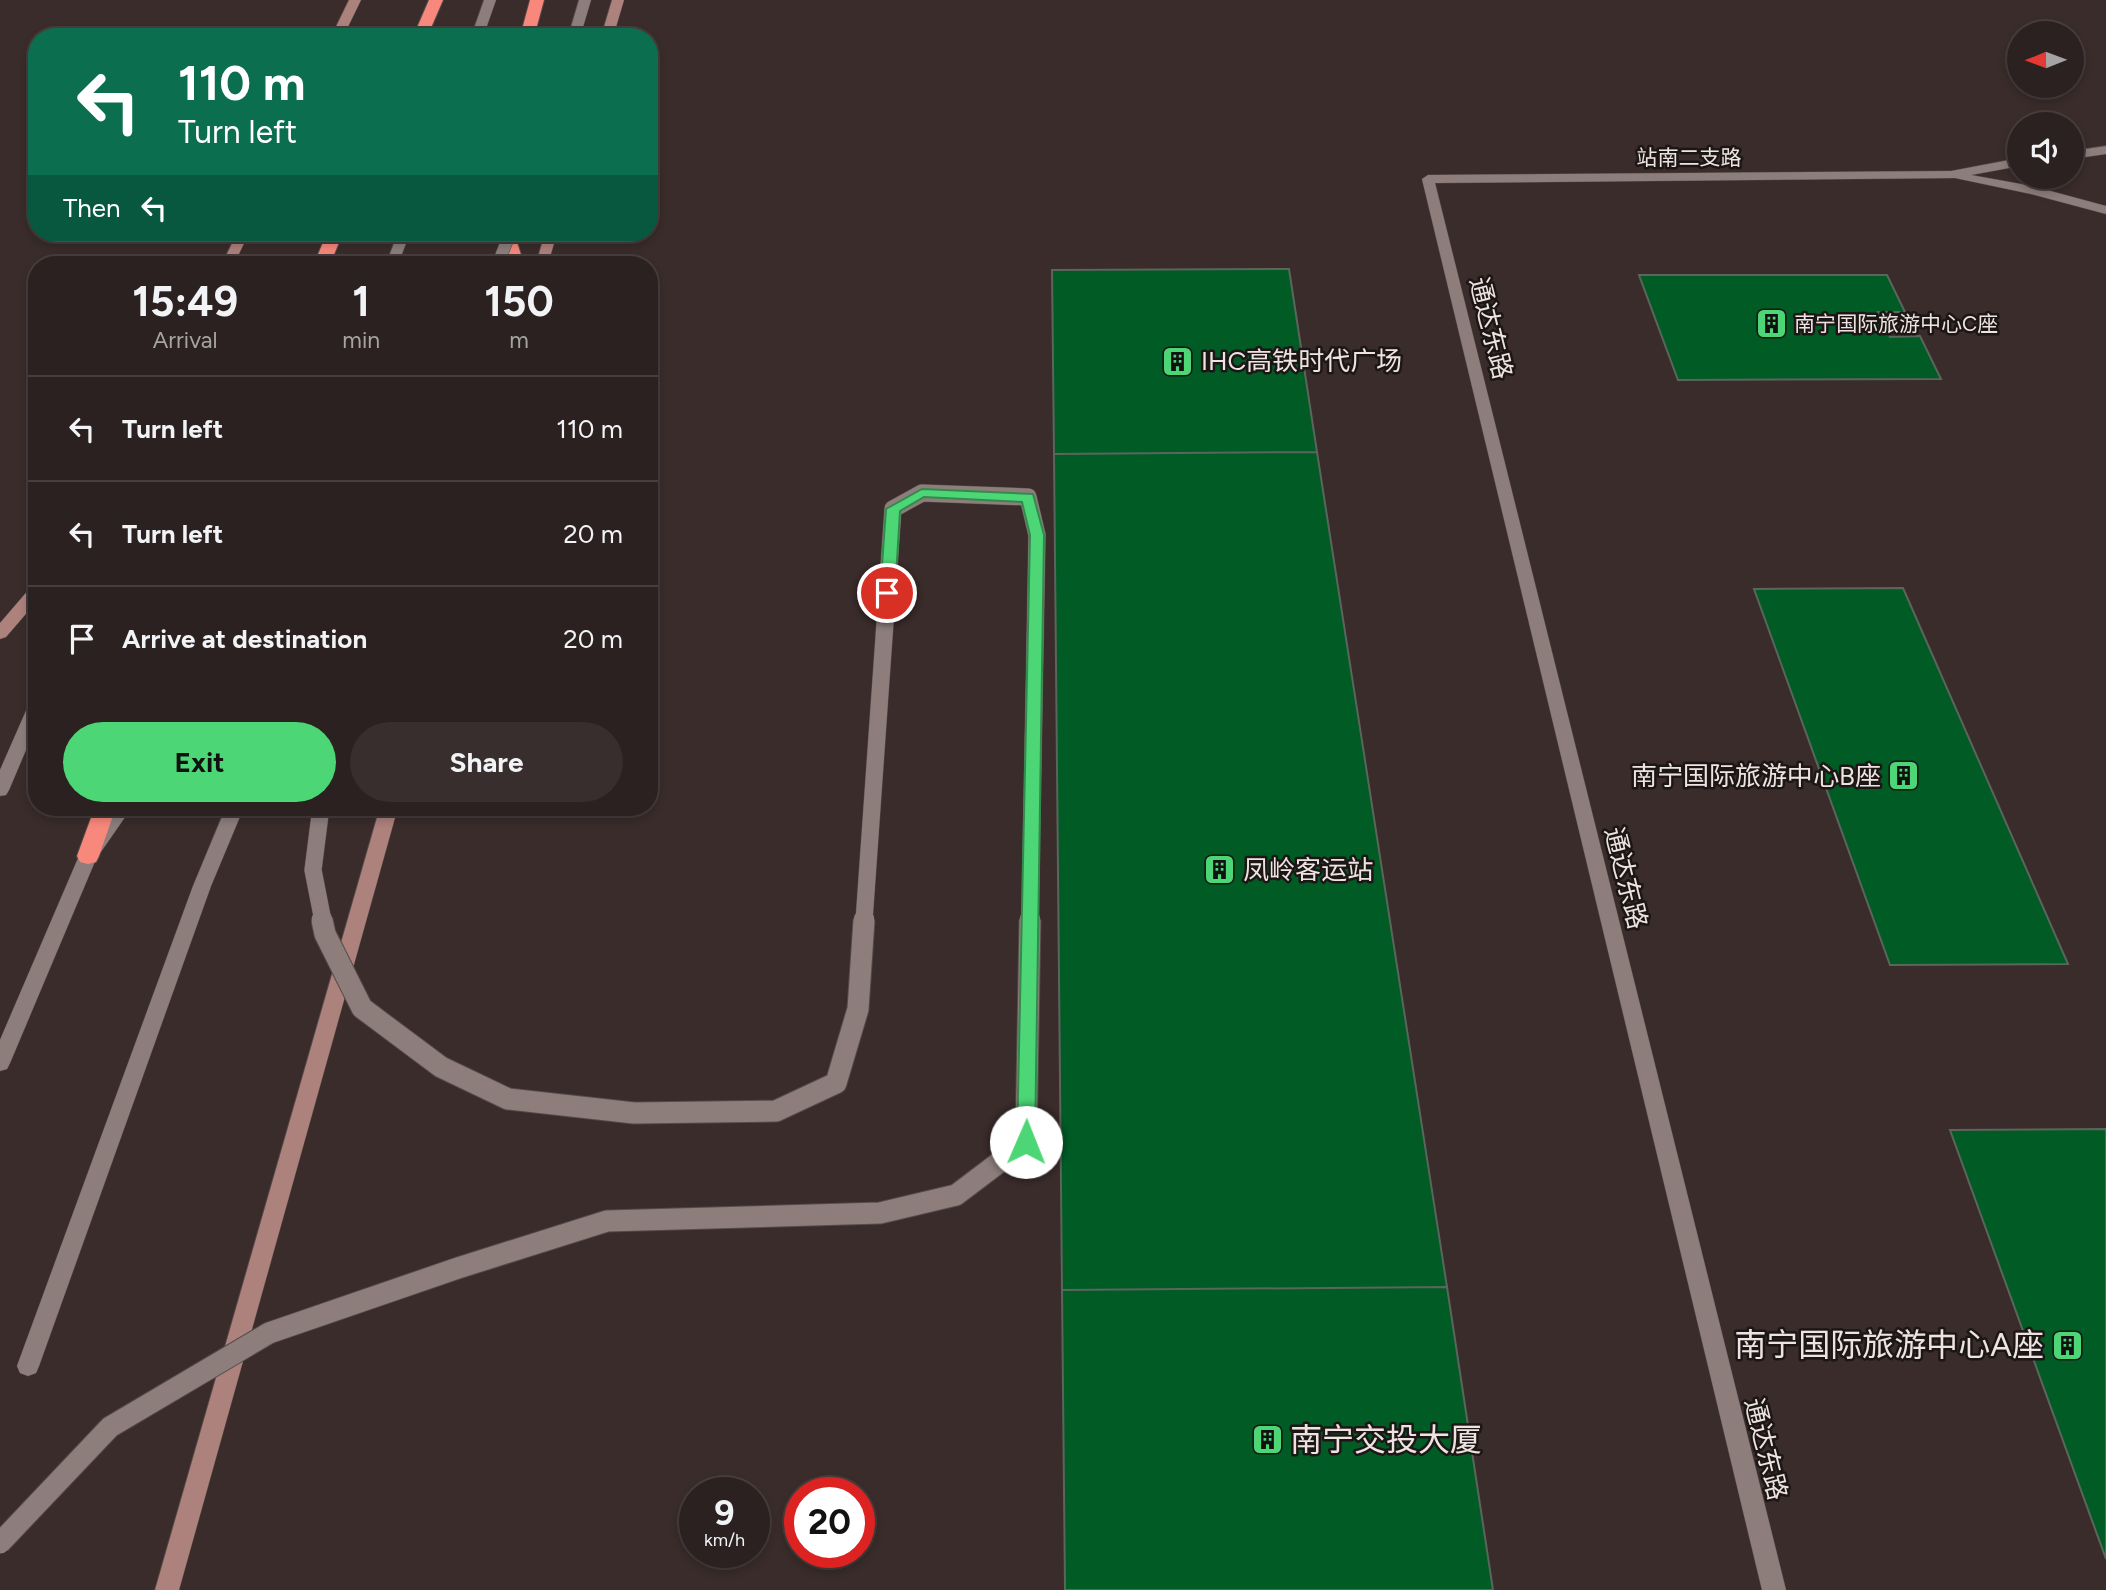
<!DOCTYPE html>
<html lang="en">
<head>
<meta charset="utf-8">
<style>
  body { margin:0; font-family:Figtree,"Noto Sans SC",sans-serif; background:#372e2d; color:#f1f3f6; height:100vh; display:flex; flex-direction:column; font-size:26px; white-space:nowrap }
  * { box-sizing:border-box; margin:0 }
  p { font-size:23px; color:#a6a3a5 }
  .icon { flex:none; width:38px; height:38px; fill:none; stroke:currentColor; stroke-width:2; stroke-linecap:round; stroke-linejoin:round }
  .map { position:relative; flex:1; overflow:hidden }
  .details { position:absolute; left:28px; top:256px; width:630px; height:560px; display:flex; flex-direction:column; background:#2b2120; border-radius:28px; box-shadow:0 4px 10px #0003,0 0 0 2px #473e3e }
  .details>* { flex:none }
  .hud { position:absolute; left:28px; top:28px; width:630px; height:214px; border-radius:28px; box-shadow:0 4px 10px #0003,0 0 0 2px #473e3e; background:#0b6e4f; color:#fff; overflow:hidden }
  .needle { width:46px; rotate:269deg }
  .buttons { position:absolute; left:2007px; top:21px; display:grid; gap:14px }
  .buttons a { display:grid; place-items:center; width:77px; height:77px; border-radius:50%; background:#2b2120; box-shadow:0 4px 10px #0003,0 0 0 2px #473e3e; font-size:35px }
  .speed { position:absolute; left:679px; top:1477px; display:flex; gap:14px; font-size:35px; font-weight:700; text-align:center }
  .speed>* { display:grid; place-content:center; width:91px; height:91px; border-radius:50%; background:#2b2120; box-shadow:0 4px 10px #0003,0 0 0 2px #473e3e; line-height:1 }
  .speed small { font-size:18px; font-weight:400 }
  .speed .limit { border:10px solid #d22; background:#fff; color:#111 }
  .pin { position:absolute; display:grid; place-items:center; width:60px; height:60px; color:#fff; margin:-30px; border:4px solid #fff; border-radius:50%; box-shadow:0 2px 7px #0007 }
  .me { position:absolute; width:77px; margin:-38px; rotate:1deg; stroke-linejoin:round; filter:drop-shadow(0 0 5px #0008) }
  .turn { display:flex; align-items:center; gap:24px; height:147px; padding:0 35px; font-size:32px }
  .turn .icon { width:91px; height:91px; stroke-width:2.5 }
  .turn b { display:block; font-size:49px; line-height:60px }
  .then { display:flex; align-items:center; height:66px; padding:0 35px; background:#0003; gap:14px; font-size:26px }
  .eta { display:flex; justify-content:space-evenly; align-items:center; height:119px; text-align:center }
  .eta b { font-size:42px; font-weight:700; line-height:49px }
  .cta { display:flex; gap:14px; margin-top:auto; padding:14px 35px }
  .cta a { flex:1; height:80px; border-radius:42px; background:#4dd676; color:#111; font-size:28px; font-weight:700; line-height:80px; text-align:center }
  .cta a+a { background:#372e2d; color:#f1f3f6 }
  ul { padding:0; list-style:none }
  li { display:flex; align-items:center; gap:21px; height:105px; padding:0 35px; border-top:2px solid #473e3e }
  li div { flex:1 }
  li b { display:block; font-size:26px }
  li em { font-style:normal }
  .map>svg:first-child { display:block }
</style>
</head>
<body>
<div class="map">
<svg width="2106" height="1590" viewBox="0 0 2106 1590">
  <rect width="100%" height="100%" fill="#392c2b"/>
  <path fill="#005b25" stroke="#5b655c" stroke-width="2" d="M1289,269L1317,452L1054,454L1052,270Z
    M1639,275H1887L1905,312H1878L1890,337L1920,336L1941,379L1678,380Z
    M1317,452L1447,1287L1062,1290L1054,454Z
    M1903,588L2068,964L1890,965L1754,589Z
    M2106,1129V1559L1950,1130Z
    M1447,1287L1493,1590H1065L1062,1290Z"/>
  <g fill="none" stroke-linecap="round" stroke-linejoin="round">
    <defs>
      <path id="lane" d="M484,0H496L483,37H471Z
        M579,0H591L580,37H568Z
        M398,233H410L398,264H386Z
        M37,698V724L9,790L6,795L0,796V770L29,704Z
        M114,807H132L96,859L10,1063L7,1069L0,1071V1040L79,856Z
        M226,807H244L211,886L39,1366L36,1373L28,1376L20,1373L17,1366L193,886Z"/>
      <path id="street" d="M2106,146V154L2072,159V151Z
        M2020,158V166L1971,175L2032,186L2106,206V214L2031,194L1955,178L1435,183L1786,1590H1762L1422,179L1428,175L1951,171Z"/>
      <path id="secondary" d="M349,0H361L343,37H331Z
        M612,0H624L613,37H601Z
        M237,233H249L234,264H222Z
        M545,233H557L548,264H536Z
        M37,586V601L6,637L0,639V623L31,587Z
        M380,807H398L179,1590H155Z"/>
      <path id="highway" d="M429,0H443L427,37H413Z
        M530,0H544L534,37H520Z
        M327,233H343L330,264H314Z
        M498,233H514L524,264H508Z
        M95,807H116L99,856L96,862L88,864L80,862L77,856Z"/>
    </defs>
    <use href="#lane" stroke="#554b49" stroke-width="1"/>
    <use href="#street" stroke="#554b49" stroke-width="1"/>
    <use href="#secondary" stroke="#554b49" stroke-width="1"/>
    <use href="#highway" stroke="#554b49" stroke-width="2"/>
    <use href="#lane" fill="#8d7e7c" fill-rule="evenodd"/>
    <use href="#street" fill="#8d7e7c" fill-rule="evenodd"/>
    <use href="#secondary" fill="#ad817c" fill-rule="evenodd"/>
    <use href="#highway" fill="#f8887b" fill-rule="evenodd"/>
    <defs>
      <path id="lane-bridge-far2" d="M498,264L510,233"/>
      <path id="lane-bridge-far1" d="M321,807L313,870L323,921
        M864,921L893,509L922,493L1028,497L1037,535L1030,921"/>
      <path id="lane-bridge" d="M322,920L325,934L362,1008L441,1067L508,1099L634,1113L776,1111L836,1083L858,1009L864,920
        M0,1543L110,1427L269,1333L458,1268L607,1221L880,1213L956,1195L1026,1142L1030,920"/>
    </defs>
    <use href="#lane-bridge-far2" stroke="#554b49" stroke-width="13" stroke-linecap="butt"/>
    <use href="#lane-bridge-far1" stroke="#554b49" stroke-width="18" stroke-linecap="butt"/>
    <use href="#lane-bridge" stroke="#554b49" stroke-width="23" stroke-linecap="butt"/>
    <use href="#lane-bridge-far2" stroke="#8d7e7c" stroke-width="12"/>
    <use href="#lane-bridge-far1" stroke="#8d7e7c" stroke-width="17"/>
    <use href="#lane-bridge" stroke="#8d7e7c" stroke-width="21"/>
  </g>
  <path fill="#4dd676" stroke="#328b4d" stroke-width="2" d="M922,489L1033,494L1044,535L1035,1142L1032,1148L1026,1150L1019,1148L1017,1142L1030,535L1022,502L924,497L900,511L895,593L887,597L882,596L880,593L886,509Z"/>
  <defs>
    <symbol id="building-square" viewBox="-11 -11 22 22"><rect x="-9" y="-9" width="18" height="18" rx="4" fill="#4dd676" stroke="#1c1615"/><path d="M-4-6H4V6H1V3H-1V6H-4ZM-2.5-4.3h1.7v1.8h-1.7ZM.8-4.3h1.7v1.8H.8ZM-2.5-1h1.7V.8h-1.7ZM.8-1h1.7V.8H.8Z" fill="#111"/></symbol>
  </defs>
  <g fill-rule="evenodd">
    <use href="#building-square" x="1754" y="306" width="35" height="35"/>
    <use href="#building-square" x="1160" y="344" width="35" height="35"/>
    <use href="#building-square" x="1886" y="758" width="35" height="35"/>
    <use href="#building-square" x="1202" y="852" width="35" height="35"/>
    <use href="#building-square" x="2050" y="1328" width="35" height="35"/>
    <use href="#building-square" x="1250" y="1422" width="35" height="35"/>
  </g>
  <g text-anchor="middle" stroke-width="5" stroke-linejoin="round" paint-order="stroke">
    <g font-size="21" fill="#ece3e2" stroke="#1c1615">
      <text x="1689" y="165">站南二支路</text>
    </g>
    <g font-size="21" fill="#ece3e2" stroke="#1c1615" text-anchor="start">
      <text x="1794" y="331">南宁国际旅游中心C座</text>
    </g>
    <g font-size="26" fill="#ece3e2" stroke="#1c1615">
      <text transform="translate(1491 328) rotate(76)" y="9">通达东路</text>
      <text transform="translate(1626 878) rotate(76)" y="9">通达东路</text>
      <text transform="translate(1766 1449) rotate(76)" y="9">通达东路</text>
    </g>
    <g font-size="26" fill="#ece3e2" stroke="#1c1615" text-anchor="start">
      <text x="1201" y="370">IHC高铁时代广场</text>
      <text x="1881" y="785" text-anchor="end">南宁国际旅游中心B座</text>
      <text x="1243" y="879">凤岭客运站</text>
    </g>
    <g font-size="32" fill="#ece3e2" stroke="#1c1615" text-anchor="end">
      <text x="2044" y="1356">南宁国际旅游中心A座</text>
      <text x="1290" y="1451" text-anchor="start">南宁交投大厦</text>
    </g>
  </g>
</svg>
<div class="buttons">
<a><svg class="needle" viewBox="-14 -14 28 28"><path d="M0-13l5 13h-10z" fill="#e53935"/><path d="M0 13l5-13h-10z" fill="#a6a3a5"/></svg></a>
<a><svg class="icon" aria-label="sound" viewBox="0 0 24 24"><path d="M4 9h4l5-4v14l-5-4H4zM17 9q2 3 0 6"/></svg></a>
</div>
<div class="speed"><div>9<small>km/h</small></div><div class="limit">20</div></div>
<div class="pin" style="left:887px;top:593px;background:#d93025"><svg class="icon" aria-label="arrive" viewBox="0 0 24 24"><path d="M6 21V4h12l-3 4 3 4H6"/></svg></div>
<svg class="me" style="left:1026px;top:1142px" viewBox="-20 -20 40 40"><circle r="19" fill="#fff"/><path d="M0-13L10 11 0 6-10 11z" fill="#4dd676"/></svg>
<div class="hud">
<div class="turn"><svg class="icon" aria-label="left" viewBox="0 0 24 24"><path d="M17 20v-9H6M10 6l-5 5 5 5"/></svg><div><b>110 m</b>Turn left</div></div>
<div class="then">Then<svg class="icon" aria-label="left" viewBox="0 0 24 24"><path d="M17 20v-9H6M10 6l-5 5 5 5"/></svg></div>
</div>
<section class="details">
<div class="eta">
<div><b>15:49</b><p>Arrival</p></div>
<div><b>1</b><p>min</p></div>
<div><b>150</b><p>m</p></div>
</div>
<ul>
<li><svg class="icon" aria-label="left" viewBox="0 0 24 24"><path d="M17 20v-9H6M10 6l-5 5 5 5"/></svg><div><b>Turn left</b></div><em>110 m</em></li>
<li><svg class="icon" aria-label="left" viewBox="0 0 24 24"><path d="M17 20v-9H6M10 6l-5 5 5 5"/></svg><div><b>Turn left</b></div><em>20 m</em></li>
<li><svg class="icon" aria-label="arrive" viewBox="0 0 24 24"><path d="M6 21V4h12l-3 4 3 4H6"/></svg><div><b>Arrive at destination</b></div><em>20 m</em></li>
</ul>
<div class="cta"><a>Exit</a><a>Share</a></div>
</section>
</div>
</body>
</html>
